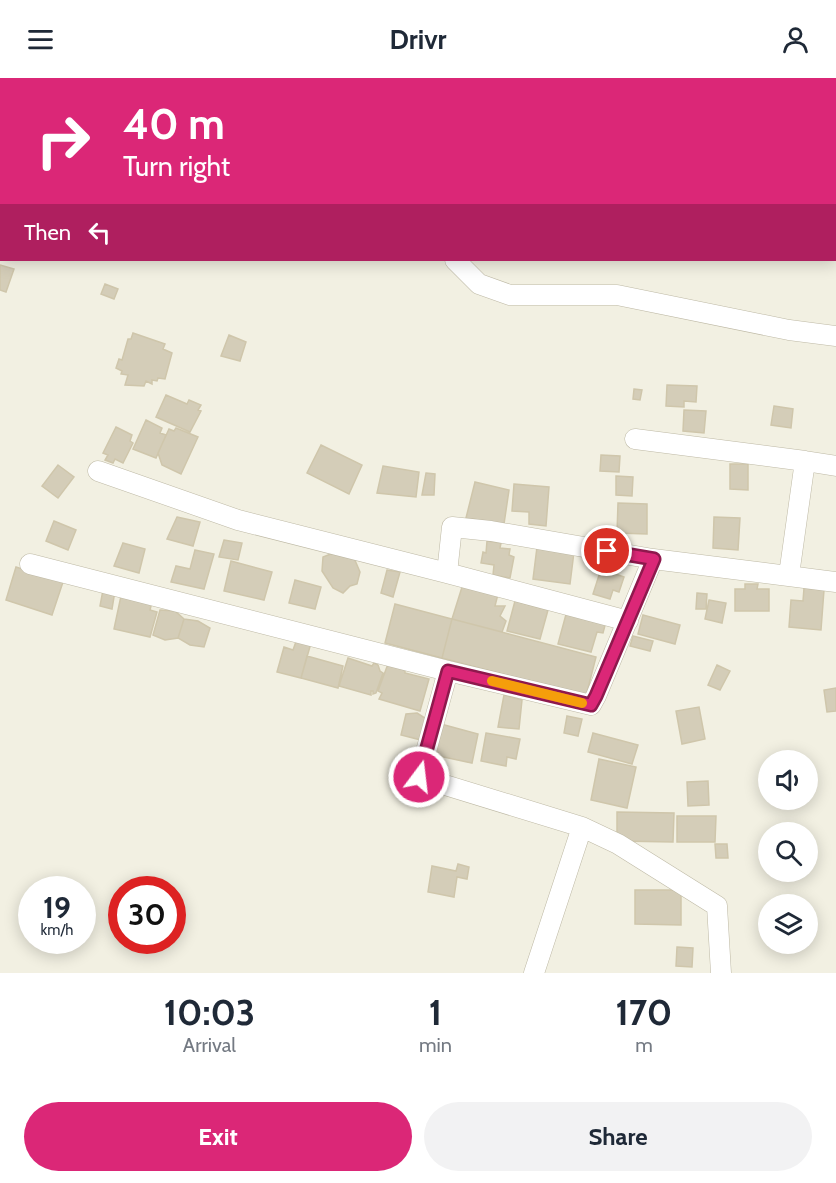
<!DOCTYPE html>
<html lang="en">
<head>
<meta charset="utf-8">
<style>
  body { margin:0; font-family:Cabin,sans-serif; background:#f2f2f3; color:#1f2937; height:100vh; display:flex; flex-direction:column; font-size:22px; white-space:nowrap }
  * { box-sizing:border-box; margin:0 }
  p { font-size:20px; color:#747a83 }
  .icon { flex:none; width:33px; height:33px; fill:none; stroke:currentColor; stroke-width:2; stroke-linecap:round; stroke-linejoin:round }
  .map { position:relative; height:895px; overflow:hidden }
  .sheet { display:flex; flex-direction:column; background:#fff; flex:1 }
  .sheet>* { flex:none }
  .banner { position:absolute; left:0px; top:0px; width:837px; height:183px; box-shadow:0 3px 15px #0003; background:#db2777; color:#fff; overflow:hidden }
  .fabs { position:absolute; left:758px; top:672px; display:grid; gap:12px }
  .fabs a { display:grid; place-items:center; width:60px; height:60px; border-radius:50%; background:#fff; box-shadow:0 3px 15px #0003; font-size:30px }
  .speed { position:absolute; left:18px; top:798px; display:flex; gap:12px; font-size:30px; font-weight:700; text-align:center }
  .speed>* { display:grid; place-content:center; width:78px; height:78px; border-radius:50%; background:#fff; box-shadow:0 3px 15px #0003; line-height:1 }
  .speed small { font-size:15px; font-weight:400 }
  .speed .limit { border:9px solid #d22; background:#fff; color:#111 }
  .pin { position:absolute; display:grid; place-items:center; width:51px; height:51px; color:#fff; margin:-26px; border:3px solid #fff; border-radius:50%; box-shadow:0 2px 6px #0007 }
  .me { position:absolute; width:66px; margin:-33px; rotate:15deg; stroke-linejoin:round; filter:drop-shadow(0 0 4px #0008) }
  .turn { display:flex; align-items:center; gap:21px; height:126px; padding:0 24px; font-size:27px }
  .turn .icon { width:78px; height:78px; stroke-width:2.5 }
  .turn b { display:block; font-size:42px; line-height:51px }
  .then { display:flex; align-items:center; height:57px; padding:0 24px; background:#0003; gap:12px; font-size:22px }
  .eta { display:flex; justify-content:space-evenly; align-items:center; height:102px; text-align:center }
  .eta b { font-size:36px; font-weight:700; line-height:42px }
  .primary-button { display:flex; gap:12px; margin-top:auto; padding:12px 24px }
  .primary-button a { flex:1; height:69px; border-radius:36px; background:#db2777; color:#fff; font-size:24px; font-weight:700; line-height:69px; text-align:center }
  .primary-button a+a { background:#f2f2f3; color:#1f2937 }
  header { display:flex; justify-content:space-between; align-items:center; height:78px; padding:0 24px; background:#fff; font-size:27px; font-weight:700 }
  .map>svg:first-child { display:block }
</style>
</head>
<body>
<header><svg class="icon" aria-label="menu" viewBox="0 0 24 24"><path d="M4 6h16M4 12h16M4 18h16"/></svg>Drivr<svg class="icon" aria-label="person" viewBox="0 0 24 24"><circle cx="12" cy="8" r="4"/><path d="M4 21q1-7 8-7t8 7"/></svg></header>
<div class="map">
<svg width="836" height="895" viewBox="0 0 836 895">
  <rect width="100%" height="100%" fill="#f2f0e2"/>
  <path fill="#d4cdb8" stroke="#cfc6ab" stroke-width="1.5" d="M0,187L14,191L6,214L0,212Z
    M105,206L118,211L114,221L101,216Z
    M133,255L165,266L163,271L172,275L165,301L158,300L157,303L152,302V306L146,303L144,308L125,307L128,297L121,296L122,293L116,290L119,281L122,282L128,261H131Z
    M229,257L246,264L240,283L221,278Z
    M667,307L697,308L696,324L684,323V329L666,328Z
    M634,311L642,312L640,322L633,321Z
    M166,317L187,326L189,322L201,327L198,332L201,333L190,354L156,339Z
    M774,328L793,331L791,350L771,347Z
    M684,332L706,333L704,355L683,353Z
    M146,342L162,350L160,355L166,357L156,380L133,371Z
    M116,349L132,357L130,363L133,365L123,385L115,381L113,385L105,382L108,377L103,375Z
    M176,350L198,359L181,396L162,387L158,375L169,351L174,353Z
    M321,367L362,387L349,416L307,395Z
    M601,377L620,378L619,394L600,393Z
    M730,386H748V412L730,411Z
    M58,387L74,399L58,420L42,408Z
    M383,388L419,394L416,419L377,415Z
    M426,395L435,396L434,417H422Z
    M616,398L633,399L632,418L616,417Z
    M475,404L509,412L504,446L466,440Z
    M514,406L549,409L546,448L529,446V434L512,433Z
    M618,425L647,426V456L617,455Z
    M177,439L200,444L193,468L167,461Z
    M714,439L740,440L738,472L713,470Z
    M54,443L76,452L68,472L46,463Z
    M224,462L242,465L238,482L219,479Z
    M487,463L501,465L500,470L510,471L509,477L514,479L510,500L493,497L494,487L481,485L483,474L486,475Z
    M123,465L145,471L139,495L114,488Z
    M537,469L574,474L570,506L533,501Z
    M195,472L214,476L204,511L171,504L176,488L190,491Z
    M333,475L354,480L360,494L357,506L350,508L343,515L333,510L322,493L323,479Z
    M231,483L272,494L264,522L224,513Z
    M16,489L63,504L52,537L6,522Z
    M601,491L624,499L619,514L613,512L610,521L593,516Z
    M387,492L400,494L393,519L381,515Z
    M295,502L321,509L315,531L289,525Z
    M463,506L498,516L495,528H505L500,538L506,543L502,554L452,541Z
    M745,506H758L757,511H769V533H735V511H745Z
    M804,510L824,512L821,552L789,549L791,522L803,523Z
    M103,512L115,513L112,531L100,528Z
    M697,515L707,516L706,531H696Z
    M121,518L152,524L150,532L157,534L150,559L114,551Z
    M709,522L726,525L722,545L705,541Z
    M515,523L548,532L540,561L507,553Z
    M395,526L452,541L442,580L385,565Z
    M568,529L607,540L603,555L597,554L591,574L558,566Z
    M160,532L175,533L184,541L178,560L165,562L153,557Z
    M643,537L680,547L675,566L638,556Z
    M184,541L198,543L210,550L204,569L190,567L178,560Z
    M452,541L596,579L586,618L442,580Z
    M633,558L653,563L650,573L630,568Z
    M297,561L311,565L301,600L277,594L284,569L293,572Z
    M307,578L343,588L338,610L301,600Z
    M348,580L372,588L374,585L378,587L380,593L383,595L376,615L373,616V613H371V617L339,608Z
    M388,586L405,592V595L429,601L420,633L379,621L382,615L378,613Z
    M717,587L730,593L720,612L708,607Z
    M836,610V633L827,634L824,612Z
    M504,617L522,622L519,651L498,649Z
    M699,629L705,661L682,666L676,633Z
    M417,635L428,642L421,662L401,657L406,636Z
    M567,638L582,641L578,658L564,655Z
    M441,646L478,656L472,685L434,677Z
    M486,655L520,661L516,681L507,679L506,688L481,683Z
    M593,655L638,667L632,686L588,674Z
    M599,681L636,689L627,730L591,722Z
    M708,703L709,727L688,728L687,704Z
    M617,734L674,735L673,764L617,763Z
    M677,738H716L715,764H677Z
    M715,766H727L728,780H716Z
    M458,786L469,789L467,801L457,799L454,819L428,814L432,788L456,793Z
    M635,812H681V847L635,846Z
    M677,869L693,870L692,889L676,888Z"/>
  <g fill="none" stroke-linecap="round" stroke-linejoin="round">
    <defs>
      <path id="street" d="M455,182L479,206L510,217H617L789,252L836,258
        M635,361L805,383L789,497
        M805,383L836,388
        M98,393L238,442L447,495L452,449L491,453L653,481
        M30,486L448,593L591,627L596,618L653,481L836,504
        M447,495L628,543
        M448,593L419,699L582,749L618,766L717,828L721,895
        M534,895L582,749"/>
    </defs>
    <use href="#street" stroke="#beb9a5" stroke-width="21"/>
    <use href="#street" stroke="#fff" stroke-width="20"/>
  </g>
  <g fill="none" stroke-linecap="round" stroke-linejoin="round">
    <defs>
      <path id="route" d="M419,699L448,593L591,627L596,618L654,481L607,473"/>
    </defs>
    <use href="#route" stroke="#8e194d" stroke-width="15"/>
    <use href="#route" stroke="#db2777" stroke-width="10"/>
    <path stroke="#f59e0b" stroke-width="10" d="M492,603L582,625"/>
  </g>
</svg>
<div class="fabs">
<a><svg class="icon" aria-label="sound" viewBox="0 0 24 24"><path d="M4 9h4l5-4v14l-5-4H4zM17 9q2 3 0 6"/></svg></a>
<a><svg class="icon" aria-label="search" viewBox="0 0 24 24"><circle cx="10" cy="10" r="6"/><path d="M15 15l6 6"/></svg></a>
<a><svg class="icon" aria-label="layers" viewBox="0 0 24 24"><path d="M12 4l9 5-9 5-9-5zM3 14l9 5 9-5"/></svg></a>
</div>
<div class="speed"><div>19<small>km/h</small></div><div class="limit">30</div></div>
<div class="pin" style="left:607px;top:473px;background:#d93025"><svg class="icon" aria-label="arrive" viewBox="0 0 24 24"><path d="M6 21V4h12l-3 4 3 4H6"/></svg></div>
<svg class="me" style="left:419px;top:699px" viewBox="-20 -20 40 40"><circle r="17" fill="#db2777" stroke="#fff" stroke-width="3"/><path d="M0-11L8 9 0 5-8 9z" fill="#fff"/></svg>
<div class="banner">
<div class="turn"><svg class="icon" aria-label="right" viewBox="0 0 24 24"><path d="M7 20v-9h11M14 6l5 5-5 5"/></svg><div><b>40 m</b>Turn right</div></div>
<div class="then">Then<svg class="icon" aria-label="left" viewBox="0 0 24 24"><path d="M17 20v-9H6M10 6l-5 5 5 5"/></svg></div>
</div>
</div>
<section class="sheet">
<div class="eta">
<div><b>10:03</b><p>Arrival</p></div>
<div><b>1</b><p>min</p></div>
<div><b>170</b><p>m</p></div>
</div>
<div class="primary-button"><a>Exit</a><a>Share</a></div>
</section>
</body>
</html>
